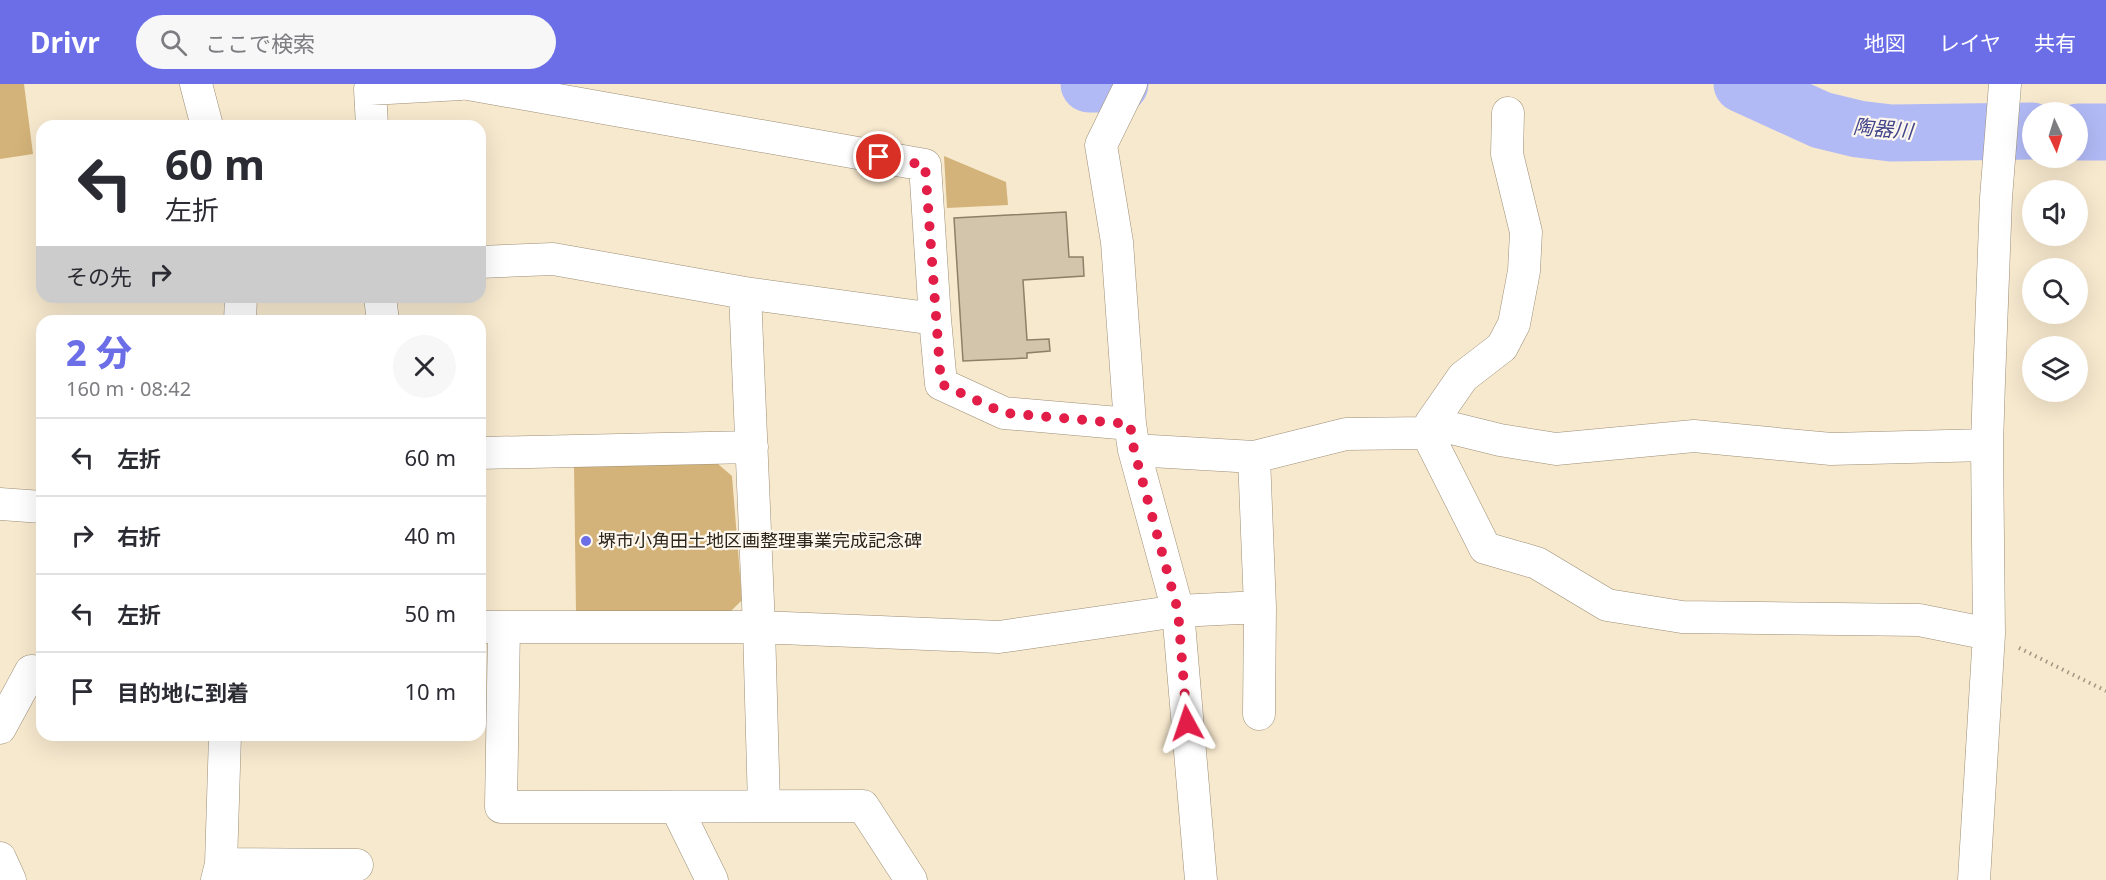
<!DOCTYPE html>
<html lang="ja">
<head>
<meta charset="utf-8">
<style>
  body { margin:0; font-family:"Noto Sans","Noto Sans JP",sans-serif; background:#f7f7f7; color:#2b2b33; height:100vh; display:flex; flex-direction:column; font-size:22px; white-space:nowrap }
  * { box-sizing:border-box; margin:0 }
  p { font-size:20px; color:#7c7c81 }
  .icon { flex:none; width:33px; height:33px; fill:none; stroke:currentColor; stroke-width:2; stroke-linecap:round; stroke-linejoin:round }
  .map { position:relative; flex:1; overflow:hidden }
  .side { position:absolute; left:36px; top:231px; width:450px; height:426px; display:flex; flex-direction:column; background:#fff; border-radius:18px; box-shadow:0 6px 24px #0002 }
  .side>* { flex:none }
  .hud { position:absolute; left:36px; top:36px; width:450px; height:183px; border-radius:18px; box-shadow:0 6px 24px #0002; background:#fff; color:#2b2b33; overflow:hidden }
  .needle { width:39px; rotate:176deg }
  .fabs { position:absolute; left:2022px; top:18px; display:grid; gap:12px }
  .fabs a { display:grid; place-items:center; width:66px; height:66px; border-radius:50%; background:#fff; box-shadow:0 6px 24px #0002; font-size:30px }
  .pin { position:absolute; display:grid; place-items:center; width:51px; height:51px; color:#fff; margin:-26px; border:3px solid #fff; border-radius:50%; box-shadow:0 2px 6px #0007 }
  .me { position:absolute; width:66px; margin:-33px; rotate:355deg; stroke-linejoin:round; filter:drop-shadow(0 0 4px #0008) }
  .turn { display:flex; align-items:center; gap:21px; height:126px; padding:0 30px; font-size:27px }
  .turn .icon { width:78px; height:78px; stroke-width:2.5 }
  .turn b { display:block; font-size:42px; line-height:51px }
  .then { display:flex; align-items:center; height:57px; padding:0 30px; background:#0003; gap:12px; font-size:22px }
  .round { display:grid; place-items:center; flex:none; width:63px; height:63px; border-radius:32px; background:#f7f7f7 }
  .summary { display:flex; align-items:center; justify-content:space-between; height:102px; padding:0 30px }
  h1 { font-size:36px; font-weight:800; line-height:45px; color:#6b6ee7 }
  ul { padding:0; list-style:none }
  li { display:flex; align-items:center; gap:18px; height:78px; padding:0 30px; border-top:2px solid #e1e1e2 }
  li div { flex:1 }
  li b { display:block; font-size:22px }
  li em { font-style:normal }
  header { display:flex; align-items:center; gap:36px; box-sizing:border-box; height:84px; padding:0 30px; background:#6b6ee7; color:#fff }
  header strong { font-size:28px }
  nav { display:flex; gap:33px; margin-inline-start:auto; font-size:21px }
  .search { width:420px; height:54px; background:#f7f7f7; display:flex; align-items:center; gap:15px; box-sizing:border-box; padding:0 21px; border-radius:33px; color:#7c7c81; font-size:22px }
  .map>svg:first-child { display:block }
</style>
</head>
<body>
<header>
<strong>Drivr</strong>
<div class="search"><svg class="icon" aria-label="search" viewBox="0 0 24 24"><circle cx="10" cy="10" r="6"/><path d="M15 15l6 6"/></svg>ここで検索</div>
<nav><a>地図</a><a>レイヤ</a><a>共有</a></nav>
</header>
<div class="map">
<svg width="2106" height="796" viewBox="0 0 2106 796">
  <rect width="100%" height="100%" fill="#f7e9ce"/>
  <path fill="#d3b379" d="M0,0H24L33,70L0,75Z
    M944,72L1006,98L1008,121L947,124Z
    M718,380L732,392L742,516L729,529L576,528L574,381Z"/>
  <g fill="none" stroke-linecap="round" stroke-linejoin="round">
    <path stroke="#b2baf6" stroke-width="57" d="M1089,0H1120
      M1742,0L1821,36L1858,45L1891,49L2032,47
      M2078,48H2106"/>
  </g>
  <path fill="#d3c5ab" stroke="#8d8068" stroke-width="1.5" d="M1066,128L1069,173H1083L1084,192L1023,196L1027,256L1049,255L1050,267L1027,269V274L963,277L954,134Z"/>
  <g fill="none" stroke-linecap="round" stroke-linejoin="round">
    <defs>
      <path id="street" d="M196,0L207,42
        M468,0L925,81L935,235
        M1131,0L1101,61L1117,158L1130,340L1134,366L1178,527L1201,796
        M372,42L370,5L461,0
        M480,178L553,175L745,209L935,235L941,300L1004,329L1130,340
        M745,209L759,543L764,722
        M380,213L383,237
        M240,237L241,213
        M1431,339L1500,356L1556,365L1694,352L1831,365L1987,361
        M1427,349L1431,339L1463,293L1502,263L1514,240L1524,187L1526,148L1507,70L1508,29
        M1134,366L1254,373L1346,350L1427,349L1485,464L1537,479L1607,521L1682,533L1919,536L1989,550
        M480,369L752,363
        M1254,373L1260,523L1259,630
        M0,420L42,423
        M480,543H759L999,553L1178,527L1260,523
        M504,543L501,723L863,722L911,796
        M0,644L31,587L42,588
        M676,723L712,796
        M0,774L10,796
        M221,780L357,781
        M217,796L221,780L225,651
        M1974,796L1989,550L1987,361L1989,298L1996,114L2005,0"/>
    </defs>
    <use href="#street" stroke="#9c8e76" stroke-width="33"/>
    <path stroke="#a09582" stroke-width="4" stroke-dasharray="1.5 4.5" stroke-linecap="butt" d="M2019,564L2106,607"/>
    <use href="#street" stroke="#fff" stroke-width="32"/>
  </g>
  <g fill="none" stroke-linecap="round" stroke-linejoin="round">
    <path stroke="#e11d48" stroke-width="10" stroke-dasharray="0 18" d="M879,73L925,81L941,300L1004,329L1130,340L1134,366L1178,527L1187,639"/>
  </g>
  <circle fill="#6b6ee7" stroke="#fdf7ed" stroke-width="2" cx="586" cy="457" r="6"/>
  <g text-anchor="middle" stroke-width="4.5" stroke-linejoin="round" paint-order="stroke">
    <g font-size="18" fill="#2b251b" stroke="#fdf7ed" text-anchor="start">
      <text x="598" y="463">堺市小角田土地区画整理事業完成記念碑</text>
    </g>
    <g font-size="20" font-style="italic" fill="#41448b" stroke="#fdf7ed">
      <text transform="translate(1883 45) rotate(5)" y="7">陶器川</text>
    </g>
  </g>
</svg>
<div class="fabs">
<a><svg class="needle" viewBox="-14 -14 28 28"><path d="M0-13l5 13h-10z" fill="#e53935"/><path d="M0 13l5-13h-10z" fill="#7c7c81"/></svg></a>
<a><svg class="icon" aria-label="sound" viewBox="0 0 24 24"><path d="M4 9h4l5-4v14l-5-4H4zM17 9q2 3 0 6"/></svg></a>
<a><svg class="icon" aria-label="search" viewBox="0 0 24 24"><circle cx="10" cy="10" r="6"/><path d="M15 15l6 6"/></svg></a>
<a><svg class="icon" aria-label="layers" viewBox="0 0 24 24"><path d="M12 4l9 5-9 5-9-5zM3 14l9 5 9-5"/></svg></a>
</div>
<div class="pin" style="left:879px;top:73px;background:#d93025"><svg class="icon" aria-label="arrive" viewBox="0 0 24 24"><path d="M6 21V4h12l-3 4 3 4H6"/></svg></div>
<svg class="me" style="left:1187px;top:639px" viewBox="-20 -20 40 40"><path d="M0-17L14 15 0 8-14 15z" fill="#e11d48" stroke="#fff" stroke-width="4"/></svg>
<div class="hud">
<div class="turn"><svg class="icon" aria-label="left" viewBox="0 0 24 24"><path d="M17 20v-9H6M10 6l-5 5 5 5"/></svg><div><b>60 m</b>左折</div></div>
<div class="then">その先<svg class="icon" aria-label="right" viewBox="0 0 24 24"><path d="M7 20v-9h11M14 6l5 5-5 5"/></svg></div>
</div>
<section class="side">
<div class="summary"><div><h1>2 分</h1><p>160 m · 08:42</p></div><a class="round"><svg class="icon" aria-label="close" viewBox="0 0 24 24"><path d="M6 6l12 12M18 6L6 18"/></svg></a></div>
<ul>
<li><svg class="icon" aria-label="left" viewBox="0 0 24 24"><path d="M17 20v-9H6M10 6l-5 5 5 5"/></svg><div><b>左折</b></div><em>60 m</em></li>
<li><svg class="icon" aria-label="right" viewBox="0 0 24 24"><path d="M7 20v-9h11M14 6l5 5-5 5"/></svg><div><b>右折</b></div><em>40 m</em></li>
<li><svg class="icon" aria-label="left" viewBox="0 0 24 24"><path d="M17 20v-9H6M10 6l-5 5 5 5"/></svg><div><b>左折</b></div><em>50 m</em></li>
<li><svg class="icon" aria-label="arrive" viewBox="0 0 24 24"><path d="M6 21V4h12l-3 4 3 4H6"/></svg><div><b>目的地に到着</b></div><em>10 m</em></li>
</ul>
</section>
</div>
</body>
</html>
